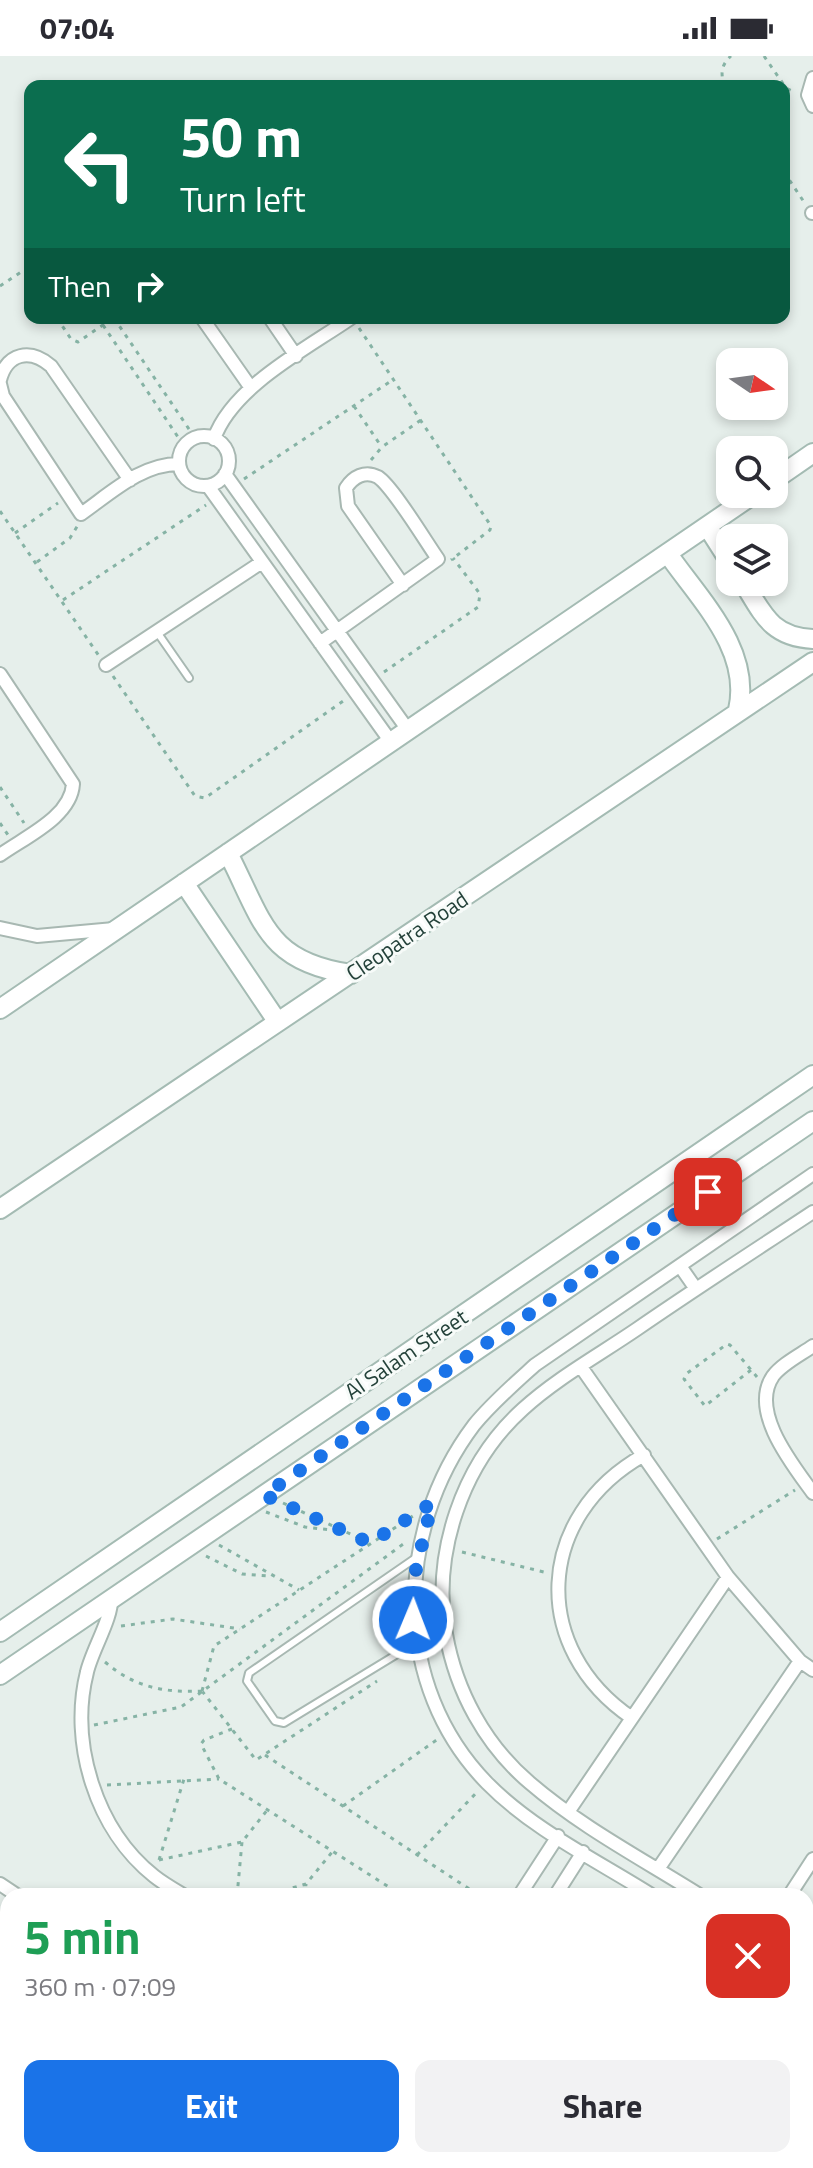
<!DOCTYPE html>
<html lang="en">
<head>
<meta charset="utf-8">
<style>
  body { margin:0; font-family:"Titillium Web",sans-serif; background:#f2f2f3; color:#2b2b33; height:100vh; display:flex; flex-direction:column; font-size:30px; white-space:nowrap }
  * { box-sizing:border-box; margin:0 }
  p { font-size:26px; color:#7c7c81 }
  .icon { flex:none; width:44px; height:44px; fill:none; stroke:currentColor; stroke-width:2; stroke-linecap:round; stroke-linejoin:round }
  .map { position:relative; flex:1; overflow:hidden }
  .side { position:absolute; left:0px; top:1832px; width:814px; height:280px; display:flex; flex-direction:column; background:#fff; border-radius:24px 24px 0 0; box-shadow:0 4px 12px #0003 }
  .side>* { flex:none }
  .banner { position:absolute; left:24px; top:24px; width:766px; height:244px; border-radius:16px; box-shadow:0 4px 12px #0003; background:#0b6e4f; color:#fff; overflow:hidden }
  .needle { width:52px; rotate:103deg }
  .controls { position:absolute; left:716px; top:292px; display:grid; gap:16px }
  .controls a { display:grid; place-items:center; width:72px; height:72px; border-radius:16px; background:#fff; box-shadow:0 4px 12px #0003; font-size:40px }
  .pin { position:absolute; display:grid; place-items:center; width:68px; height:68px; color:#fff; margin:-34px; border-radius:16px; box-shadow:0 4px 12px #0006 }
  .me { position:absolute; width:88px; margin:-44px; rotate:1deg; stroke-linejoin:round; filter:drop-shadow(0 0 6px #0008) }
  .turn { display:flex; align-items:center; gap:28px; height:168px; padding:0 24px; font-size:36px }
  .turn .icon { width:104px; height:104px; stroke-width:2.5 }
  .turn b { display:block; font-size:56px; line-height:68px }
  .then { display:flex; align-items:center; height:76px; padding:0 24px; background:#0003; gap:16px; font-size:30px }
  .round { display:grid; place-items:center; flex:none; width:84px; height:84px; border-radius:16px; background:#f2f2f3 }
  .overview { display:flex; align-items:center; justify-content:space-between; height:136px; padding:0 24px }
  h1 { font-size:48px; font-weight:700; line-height:60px; color:#1e9e55 }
  .cta { display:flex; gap:16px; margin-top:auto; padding:16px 24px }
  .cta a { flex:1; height:92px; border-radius:16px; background:#1a73e8; color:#fff; font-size:32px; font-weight:700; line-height:92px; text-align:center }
  .cta a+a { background:#f2f2f3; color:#2b2b33 }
  .status { display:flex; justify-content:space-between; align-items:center; height:56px; padding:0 40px; background:#fff; direction:ltr }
  .status svg { height:22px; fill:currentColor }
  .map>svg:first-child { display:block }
</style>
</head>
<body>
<div class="status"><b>07:04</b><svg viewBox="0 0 49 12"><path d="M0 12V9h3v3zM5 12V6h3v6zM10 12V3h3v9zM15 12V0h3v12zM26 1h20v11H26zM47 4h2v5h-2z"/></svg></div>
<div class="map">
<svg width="813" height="2112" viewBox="0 0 813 2112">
  <rect width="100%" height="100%" fill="#e6efeb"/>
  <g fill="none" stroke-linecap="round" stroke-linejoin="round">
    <defs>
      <path id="service" d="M157,576L189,622
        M417,1586L284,1667L275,1665L247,1625L249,1617L417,1501
        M370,2104L382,2112"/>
      <path id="minor" d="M813,22L808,39L813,50
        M812,157H813
        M202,262L251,332
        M270,262L296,300
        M0,324C7,297 30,292 51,310L130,424
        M0,328L3,340L81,458C111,437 141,408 179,408
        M179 405a25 25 0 1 1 50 0a25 25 0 1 1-50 0Z
        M214,383C232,331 306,293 351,262
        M225,418L408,674
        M208,430L391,686
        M320,587L438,503C426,486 393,431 378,421C365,414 353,421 346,432L348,450L403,529
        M106,609L262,506
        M0,618L73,728C71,761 25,781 0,799
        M0,872L37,880L114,873
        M680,1210L696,1233
        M813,1290C800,1299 782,1308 773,1320C749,1355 792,1408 813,1437
        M581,1311L728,1521L800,1605L813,1614
        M111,1541C113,1561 92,1594 87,1616C69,1687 96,1774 154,1820C164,1828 175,1834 185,1840
        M632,1662C529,1592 535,1460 644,1399
        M568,1756L728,1521
        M658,1813L800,1605
        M0,1828L18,1840
        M519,1840L558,1780
        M555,1840L583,1796
        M653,1840C598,1805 533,1774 487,1727C392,1630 394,1475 474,1369C492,1347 514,1328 535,1309L813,1118
        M701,1840C644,1804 581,1771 530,1727C485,1689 456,1635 446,1578C432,1497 462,1408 523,1353C557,1322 599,1299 637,1273C695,1233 754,1195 813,1156
        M789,1840L813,1803
        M806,1905L813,1910
        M806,1937L813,1942
        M806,2075L813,2080
        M427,2104L440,2112
        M600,2104L613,2112
        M670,2104L683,2112"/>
      <path id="secondary" d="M774,424L813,397
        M707,470L730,506
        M668,498C700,544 752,594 738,654
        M743,526C763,558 771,581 813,583
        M228,797C263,865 266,906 351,918
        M184,827L277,965
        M0,953L754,438
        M0,1153L813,606
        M0,1576L813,1019
        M0,1619L813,1065"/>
    </defs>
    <use href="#service" stroke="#a8b8b2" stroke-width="10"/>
    <use href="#minor" stroke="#a8b8b2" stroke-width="16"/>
    <use href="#secondary" stroke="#a4bbb3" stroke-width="22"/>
    <path stroke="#86b3a5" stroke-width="3" stroke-dasharray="4 6" stroke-linecap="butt" d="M764,0L786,32L794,36
      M725,30C720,18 721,9 731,0
      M784,116L804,146
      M0,230L21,216L30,223
      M57,262L71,283L78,286L113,262
      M114,262L195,382
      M103,269L184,390
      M359,272L491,470L490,474L451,504
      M354,350L381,390
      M371,404L382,391L421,364
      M244,423L394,323
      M0,455L99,600
      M15,477L58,447
      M37,506L70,482L78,469
      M63,544L206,449
      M384,616L478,551L480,538L453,502
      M113,620L195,740L205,742L346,643
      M0,731L24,767
      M0,767L8,779
      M751,1314L705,1350L684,1323L686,1318L727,1288L730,1289L757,1321
      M283,1447L370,1487
      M266,1456L305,1471L340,1475
      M717,1483L795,1434
      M219,1489L299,1534
      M462,1496L548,1517
      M206,1500L242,1518L270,1520
      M121,1570L173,1563L240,1573
      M105,1606C134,1631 164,1637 202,1635
      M202,1635L214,1590L416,1458
      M202,1635L256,1704L377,1625
      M94,1669L181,1651L406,1486
      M232,1673L204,1684L201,1688L219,1723L403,1840
      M265,1699L480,1840
      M107,1729L219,1723
      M343,1750L438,1683
      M417,1799L478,1735
      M159,1804L242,1786L268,1753
      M159,1804L184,1723
      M237,1840L242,1786
      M264,1840L306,1828L333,1795
      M305,1840L306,1828
      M481,2104L493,2112
      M573,2104L585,2112"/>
    <use href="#service" stroke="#fff" stroke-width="6"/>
    <use href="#minor" stroke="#fff" stroke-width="12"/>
    <use href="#secondary" stroke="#fff" stroke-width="18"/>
  </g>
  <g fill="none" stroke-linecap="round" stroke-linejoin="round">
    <path stroke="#1a73e8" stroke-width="14" stroke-dasharray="0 25.2" d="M413,1564L414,1522L432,1447L370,1487L264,1439L708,1136"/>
  </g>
  <g text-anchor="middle" stroke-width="6" stroke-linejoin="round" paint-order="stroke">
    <g font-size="22" fill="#24423a" stroke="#f7fbf9">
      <text transform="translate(407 880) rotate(-34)" y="8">Cleopatra Road</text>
      <text transform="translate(406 1298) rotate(-34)" y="8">Al Salam Street</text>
    </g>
  </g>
</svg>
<div class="controls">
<a><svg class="needle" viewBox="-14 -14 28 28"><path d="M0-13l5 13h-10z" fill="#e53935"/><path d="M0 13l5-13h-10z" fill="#7c7c81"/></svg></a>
<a><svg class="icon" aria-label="search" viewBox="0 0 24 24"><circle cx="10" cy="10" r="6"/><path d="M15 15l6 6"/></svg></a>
<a><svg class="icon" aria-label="layers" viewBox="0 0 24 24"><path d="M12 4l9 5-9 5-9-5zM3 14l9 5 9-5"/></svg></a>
</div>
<div class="pin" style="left:708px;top:1136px;background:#d93025"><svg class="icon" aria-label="arrive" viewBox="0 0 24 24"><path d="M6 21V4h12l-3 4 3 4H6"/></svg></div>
<svg class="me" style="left:413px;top:1564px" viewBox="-20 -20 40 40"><circle r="17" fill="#1a73e8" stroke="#fff" stroke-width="3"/><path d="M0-11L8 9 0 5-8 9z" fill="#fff"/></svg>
<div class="banner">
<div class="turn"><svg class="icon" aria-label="left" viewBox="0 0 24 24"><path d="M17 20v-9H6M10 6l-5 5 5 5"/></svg><div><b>50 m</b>Turn left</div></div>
<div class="then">Then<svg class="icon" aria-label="right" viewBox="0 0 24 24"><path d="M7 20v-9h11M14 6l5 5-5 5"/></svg></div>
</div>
<section class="side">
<div class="overview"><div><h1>5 min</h1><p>360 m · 07:09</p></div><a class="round" style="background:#d93025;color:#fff"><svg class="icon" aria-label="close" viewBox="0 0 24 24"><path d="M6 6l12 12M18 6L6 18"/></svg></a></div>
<div class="cta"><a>Exit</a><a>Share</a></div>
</section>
</div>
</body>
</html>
